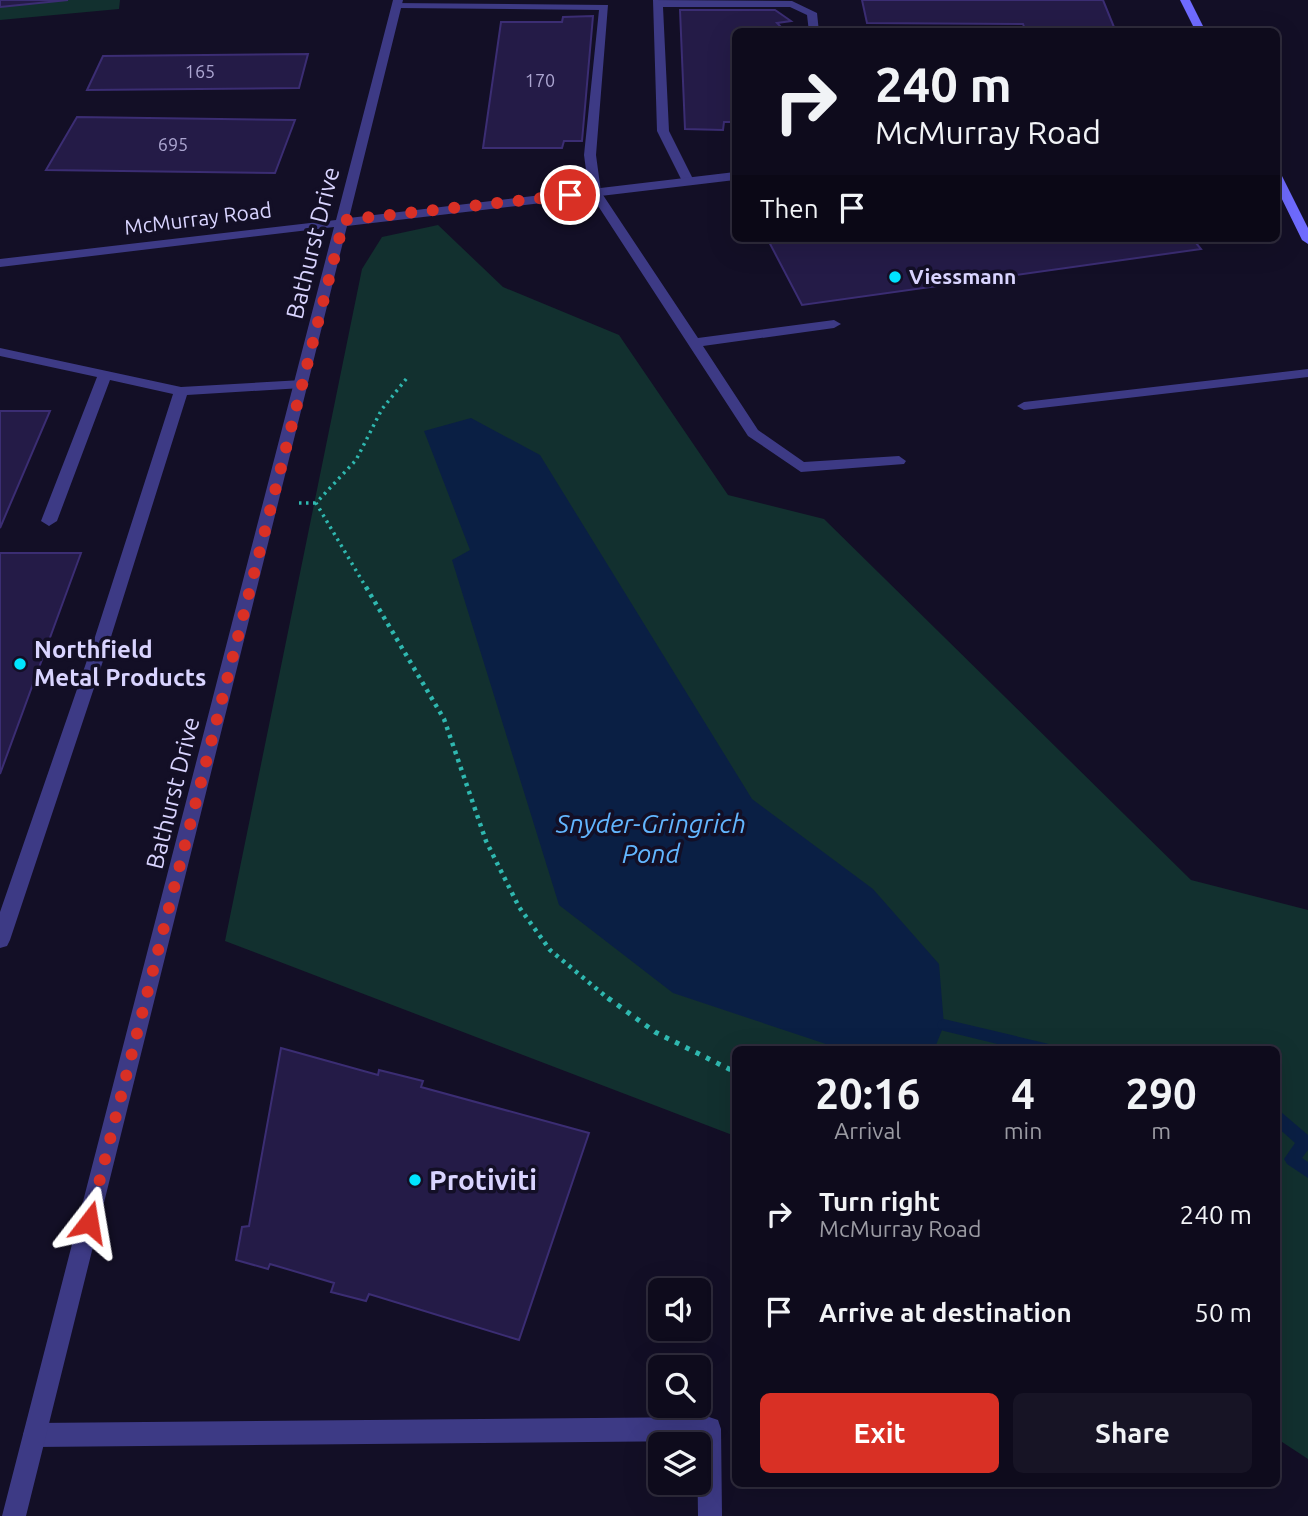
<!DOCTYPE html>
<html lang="en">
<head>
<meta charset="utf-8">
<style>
  body { margin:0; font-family:Ubuntu,sans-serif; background:#171425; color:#f1f3f6; height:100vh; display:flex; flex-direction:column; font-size:26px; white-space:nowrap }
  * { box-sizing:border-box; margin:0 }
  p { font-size:23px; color:#9b9ba3 }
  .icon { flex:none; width:38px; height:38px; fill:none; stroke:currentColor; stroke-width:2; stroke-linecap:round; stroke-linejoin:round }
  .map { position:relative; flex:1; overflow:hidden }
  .side { position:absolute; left:732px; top:1046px; width:548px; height:441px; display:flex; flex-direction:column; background:#0e0b1c; border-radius:10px; box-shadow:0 7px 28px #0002,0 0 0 2px #2e2b3b }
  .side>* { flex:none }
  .guide { position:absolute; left:732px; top:28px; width:548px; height:214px; border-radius:10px; box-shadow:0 7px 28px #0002,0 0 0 2px #2e2b3b; background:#0e0b1c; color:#f1f3f6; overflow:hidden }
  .controls { position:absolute; left:648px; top:1278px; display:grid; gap:14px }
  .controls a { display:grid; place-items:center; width:63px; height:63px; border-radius:10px; background:#0e0b1c; box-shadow:0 7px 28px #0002,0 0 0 2px #2e2b3b; font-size:35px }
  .pin { position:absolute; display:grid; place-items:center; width:60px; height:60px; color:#fff; margin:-30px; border:4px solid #fff; border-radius:50%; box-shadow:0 2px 7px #0007 }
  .me { position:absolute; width:77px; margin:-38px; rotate:14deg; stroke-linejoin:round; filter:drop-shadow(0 0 5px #0008) }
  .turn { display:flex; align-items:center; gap:24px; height:147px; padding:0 28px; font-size:32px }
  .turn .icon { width:91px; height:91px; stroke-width:2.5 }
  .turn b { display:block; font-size:49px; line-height:60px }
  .then { display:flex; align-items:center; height:66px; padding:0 28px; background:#0003; gap:14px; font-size:26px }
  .eta { display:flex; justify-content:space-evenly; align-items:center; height:119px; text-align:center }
  .eta b { font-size:42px; font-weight:700; line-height:49px }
  .cta { display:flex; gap:14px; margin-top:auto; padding:14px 28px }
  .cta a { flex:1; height:80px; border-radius:10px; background:#d93025; color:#fff; font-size:28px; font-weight:700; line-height:80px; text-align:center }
  .cta a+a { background:#171425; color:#f1f3f6 }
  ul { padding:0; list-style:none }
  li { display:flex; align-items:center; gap:21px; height:98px; padding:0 28px }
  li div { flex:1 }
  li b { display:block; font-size:26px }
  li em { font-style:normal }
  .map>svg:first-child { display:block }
</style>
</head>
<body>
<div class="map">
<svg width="1308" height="1516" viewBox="0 0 1308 1516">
  <rect width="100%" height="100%" fill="#130f26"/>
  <path fill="#12302f" d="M68,0H120L119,9L0,20V7Z
    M438,225L503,287L619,335L728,495L824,519L1191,880L1308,910V1459L1276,1438V1050H735V1136L225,941L362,269L382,237Z"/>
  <path fill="#0a1f44" d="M471,418L540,455L752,799L873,889L939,964L944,1025L934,1050H844L673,993L559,905L452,560L470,550L424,431Z"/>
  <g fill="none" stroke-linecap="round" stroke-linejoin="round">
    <path fill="#0a1f44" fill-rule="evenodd" d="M944,1019L1049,1044L1054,1045L1056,1050H1022L944,1031L939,1029L937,1025L939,1021Z
      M1276,1110L1281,1112L1308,1135V1150L1302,1158L1308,1162V1178L1287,1164L1284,1159L1295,1143L1276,1126Z"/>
  </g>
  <path fill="#241b47" stroke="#3b2d73" stroke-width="2" d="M0,0H68L0,7Z
    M862,0H1103L1116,32H1026L1023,24L867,23Z
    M680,10H775L791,21L777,23L786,32H735V122H724L723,130L685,129Z
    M593,16L582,141H564L562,148H483L501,22H562L563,17Z
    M308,54L299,88L87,90L103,56Z
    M77,117L295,120L275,173L46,170Z
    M767,238H1192L1201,249L802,305Z
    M0,411H50L0,528Z
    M0,553H81L0,774Z
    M281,1048L378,1075L379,1070L423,1081L421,1087L589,1133L519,1340L369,1294L366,1301L331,1292L334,1283L270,1264L268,1269L236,1260L242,1227L249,1226Z"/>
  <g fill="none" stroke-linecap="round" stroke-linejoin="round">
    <path stroke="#2fb8b0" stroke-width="3.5" stroke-dasharray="2.5 4.5" stroke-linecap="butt" d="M299,503H316
      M367,589L316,503L356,460L382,409L407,378"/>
    <path stroke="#2fb8b0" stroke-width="4.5" stroke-dasharray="3.5 5" stroke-linecap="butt" d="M366,587L444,719L486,841L519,907L550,950L610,1000"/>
    <path stroke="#2fb8b0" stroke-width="5" stroke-dasharray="4.5 7" stroke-linecap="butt" d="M608,998L655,1032L735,1072"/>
    <path fill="#3d3a85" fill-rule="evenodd" d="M653,0L792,1L817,13L819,32H809L807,15L790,7H663L669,131L694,181L688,185L682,181L657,131Z
      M393,3L608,5L596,155L601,192L698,338L834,320L841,324L834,328L703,346L758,430L804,462L899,456L906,461L904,464L801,472L748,436L589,192L584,155L599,10L397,8L393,7Z
      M0,348L181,387L302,380L309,384L302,388L187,395L110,640L10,940L7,946L0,948V912L94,640L173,394L110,380L57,521L49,526L41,521L97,377L0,356Z
      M1308,369V377L1024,410L1017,406L1024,402Z
      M709,1417L718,1420L721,1429L722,1516H698L697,1441L35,1447L26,1444L23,1435L26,1426L35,1423Z"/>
    <path fill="#3d3a85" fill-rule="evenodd" d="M393,0H403L349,218L735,172V180L347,226L26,1516H2L334,227L0,267V259L336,220Z"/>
    <path fill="#6f6bff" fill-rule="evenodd" d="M1180,0H1190L1206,32H1196Z
      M1276,172L1282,176L1308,228V244L1302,240L1276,187Z"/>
  </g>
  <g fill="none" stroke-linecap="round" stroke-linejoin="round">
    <path stroke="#d93025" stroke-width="12" stroke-dasharray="0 21.6" d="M89,1222L344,220L570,195"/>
  </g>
  <g fill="#00e5ff" stroke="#130f26" stroke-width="2.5">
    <circle cx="895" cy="277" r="7"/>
    <circle cx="20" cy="664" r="7"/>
    <circle cx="415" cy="1180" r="7"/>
  </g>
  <g text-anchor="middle" stroke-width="7" stroke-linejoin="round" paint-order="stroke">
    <g font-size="18" fill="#aca6d1">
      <text x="200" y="78">165</text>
      <text x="540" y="87">170</text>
      <text x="173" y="151">695</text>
    </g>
    <g font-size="21" fill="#d9d4ff" stroke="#130f26">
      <text transform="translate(198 219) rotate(-7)" y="7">McMurray Road</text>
    </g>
    <g font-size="21" font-weight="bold" fill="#d9d4ff" stroke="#130f26" text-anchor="start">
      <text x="909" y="284">Viessmann</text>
    </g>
    <g font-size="24" fill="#d9d4ff" stroke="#130f26">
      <text transform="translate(313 243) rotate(-76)" y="8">Bathurst Drive</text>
      <text transform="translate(173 793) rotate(-76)" y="8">Bathurst Drive</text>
    </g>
    <g font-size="24" font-weight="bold" fill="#d9d4ff" stroke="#130f26" text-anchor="start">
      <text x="34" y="658">Northfield<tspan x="34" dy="28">Metal Products</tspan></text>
    </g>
    <g font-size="26" font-style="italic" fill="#62b6ff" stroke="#130f26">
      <text x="651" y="833">Snyder-Gringrich<tspan x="651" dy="30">Pond</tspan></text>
    </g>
    <g font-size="28" font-weight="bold" fill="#d9d4ff" stroke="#130f26" text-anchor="start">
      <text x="429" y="1190">Protiviti</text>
    </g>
  </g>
</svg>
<div class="controls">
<a><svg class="icon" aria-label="sound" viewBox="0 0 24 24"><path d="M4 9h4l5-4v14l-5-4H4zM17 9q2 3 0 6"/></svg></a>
<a><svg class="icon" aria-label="search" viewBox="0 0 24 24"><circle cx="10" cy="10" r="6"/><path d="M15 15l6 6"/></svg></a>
<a><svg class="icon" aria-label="layers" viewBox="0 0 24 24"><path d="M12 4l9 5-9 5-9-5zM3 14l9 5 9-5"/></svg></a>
</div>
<div class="pin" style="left:570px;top:195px;background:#d93025"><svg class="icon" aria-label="arrive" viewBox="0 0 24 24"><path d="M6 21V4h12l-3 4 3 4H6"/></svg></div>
<svg class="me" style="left:89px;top:1222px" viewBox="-20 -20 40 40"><path d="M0-17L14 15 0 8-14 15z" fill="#d93025" stroke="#fff" stroke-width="4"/></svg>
<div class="guide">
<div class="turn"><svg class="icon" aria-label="right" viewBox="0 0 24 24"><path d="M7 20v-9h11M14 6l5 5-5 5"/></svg><div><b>240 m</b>McMurray Road</div></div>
<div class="then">Then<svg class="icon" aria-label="arrive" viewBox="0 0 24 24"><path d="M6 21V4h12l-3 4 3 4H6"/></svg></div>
</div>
<section class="side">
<div class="eta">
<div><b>20:16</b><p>Arrival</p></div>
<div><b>4</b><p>min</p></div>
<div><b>290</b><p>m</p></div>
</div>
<ul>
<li><svg class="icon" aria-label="right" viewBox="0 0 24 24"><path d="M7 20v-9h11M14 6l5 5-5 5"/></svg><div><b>Turn right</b><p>McMurray Road</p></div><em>240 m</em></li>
<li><svg class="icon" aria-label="arrive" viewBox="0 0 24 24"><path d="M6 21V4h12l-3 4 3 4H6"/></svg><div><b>Arrive at destination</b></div><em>50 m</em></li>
</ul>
<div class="cta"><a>Exit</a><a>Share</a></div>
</section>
</div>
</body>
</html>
